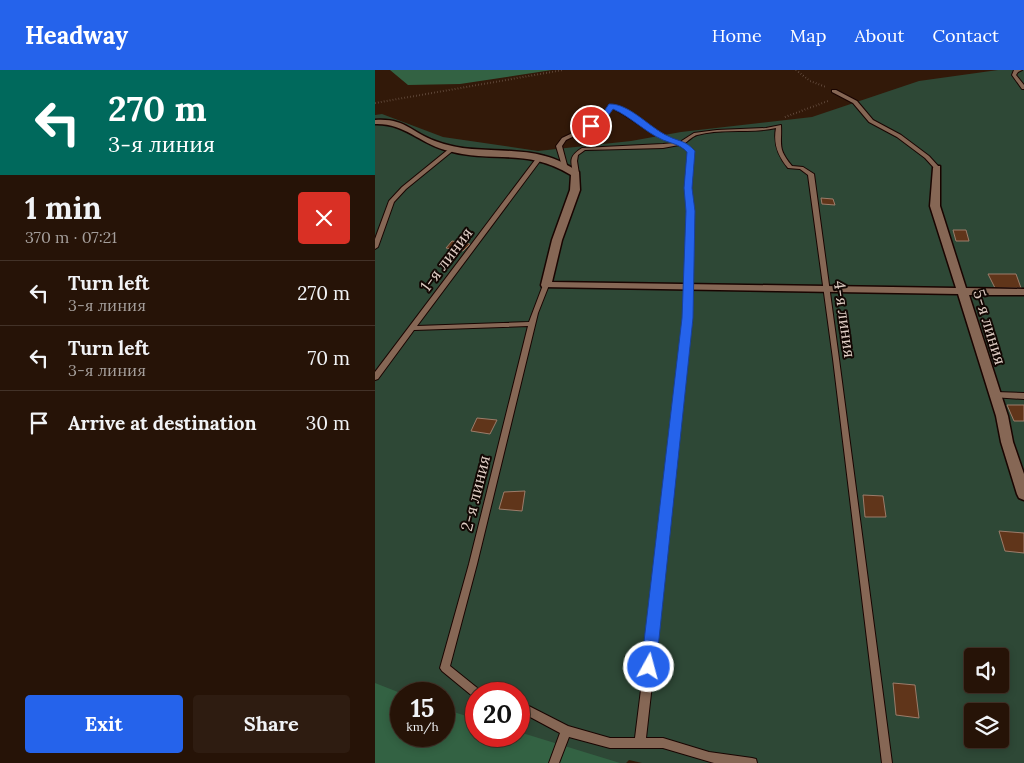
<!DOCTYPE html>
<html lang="en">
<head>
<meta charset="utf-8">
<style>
  body { margin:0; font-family:Lora,serif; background:#2e1c11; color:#f1f3f6; height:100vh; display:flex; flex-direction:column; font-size:19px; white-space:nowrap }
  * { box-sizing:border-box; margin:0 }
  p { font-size:16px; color:#a49e9b }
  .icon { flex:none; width:28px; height:28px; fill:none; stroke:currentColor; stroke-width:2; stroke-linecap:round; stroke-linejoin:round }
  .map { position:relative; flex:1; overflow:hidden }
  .sheet { display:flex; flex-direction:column; background:#261307; width:375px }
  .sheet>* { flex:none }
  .guide { background:#00695c; color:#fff; overflow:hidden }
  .controls { position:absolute; left:589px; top:578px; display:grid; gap:10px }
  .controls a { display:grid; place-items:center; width:45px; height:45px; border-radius:5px; background:#261307; box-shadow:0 2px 8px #0003,0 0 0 1px #423228; font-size:25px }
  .speed { position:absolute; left:15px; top:612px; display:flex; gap:10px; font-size:25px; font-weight:700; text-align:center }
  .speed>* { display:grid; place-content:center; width:65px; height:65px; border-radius:50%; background:#261307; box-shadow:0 2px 8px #0003,0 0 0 1px #423228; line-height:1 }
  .speed small { font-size:12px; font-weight:400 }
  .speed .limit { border:8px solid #d22; background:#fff; color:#111 }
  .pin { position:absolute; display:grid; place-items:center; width:42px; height:42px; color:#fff; margin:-21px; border:2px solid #fff; border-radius:50%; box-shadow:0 1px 5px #0007 }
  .me { position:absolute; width:55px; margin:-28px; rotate:7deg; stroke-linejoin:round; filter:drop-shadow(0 0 4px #0008) }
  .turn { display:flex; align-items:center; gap:18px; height:105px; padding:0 25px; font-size:22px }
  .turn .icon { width:65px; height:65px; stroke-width:2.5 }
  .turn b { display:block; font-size:35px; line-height:42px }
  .round { display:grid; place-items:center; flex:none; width:52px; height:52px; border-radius:5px; background:#2e1c11 }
  .head { display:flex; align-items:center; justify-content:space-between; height:85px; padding:0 25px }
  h1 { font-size:30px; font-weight:700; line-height:38px }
  .button { display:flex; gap:10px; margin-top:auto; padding:10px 25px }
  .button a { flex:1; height:58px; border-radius:5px; background:#2563eb; color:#fff; font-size:20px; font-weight:700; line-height:58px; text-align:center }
  .button a+a { background:#2e1c11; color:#f1f3f6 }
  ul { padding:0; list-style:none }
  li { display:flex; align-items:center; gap:15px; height:65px; padding:0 25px; border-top:1px solid #423228 }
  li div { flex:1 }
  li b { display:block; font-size:19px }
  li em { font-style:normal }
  header { display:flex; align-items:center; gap:30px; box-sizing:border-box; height:70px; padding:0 25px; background:#2563eb; color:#fff }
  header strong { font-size:24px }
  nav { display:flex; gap:28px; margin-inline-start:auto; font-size:18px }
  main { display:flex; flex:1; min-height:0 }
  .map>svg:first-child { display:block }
</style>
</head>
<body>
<header>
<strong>Headway</strong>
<nav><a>Home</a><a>Map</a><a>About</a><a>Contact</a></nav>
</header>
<main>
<section class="sheet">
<div class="guide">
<div class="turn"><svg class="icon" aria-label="left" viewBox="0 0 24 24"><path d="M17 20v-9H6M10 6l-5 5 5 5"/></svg><div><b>270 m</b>3-я линия</div></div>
</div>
<div class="head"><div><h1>1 min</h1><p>370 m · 07:21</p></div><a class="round" style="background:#d93025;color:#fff"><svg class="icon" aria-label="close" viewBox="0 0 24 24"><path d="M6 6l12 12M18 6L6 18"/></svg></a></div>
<ul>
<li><svg class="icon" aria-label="left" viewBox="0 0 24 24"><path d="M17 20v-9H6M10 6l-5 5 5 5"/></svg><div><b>Turn left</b><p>3-я линия</p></div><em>270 m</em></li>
<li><svg class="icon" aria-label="left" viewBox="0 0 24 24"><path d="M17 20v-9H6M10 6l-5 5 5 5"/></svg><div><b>Turn left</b><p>3-я линия</p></div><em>70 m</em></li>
<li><svg class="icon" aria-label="arrive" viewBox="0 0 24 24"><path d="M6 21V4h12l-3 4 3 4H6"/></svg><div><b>Arrive at destination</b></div><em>30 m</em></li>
</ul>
<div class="button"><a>Exit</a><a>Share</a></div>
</section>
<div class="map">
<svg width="649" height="693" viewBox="0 0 649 693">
  <rect width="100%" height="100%" fill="#321909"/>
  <path fill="#2e4836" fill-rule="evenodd" d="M623,0H649V693H267L254,690L251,693H0V45L7,44L68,67L163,81L256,71L306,62L437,47L544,11ZM598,586H625V614H598ZM26,624H69V666H26ZM101,624H144V666H101ZM598,641H625V669H598Z"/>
  <path fill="#336243" d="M15,0H177L85,14L33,15Z
    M0,613L28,624L26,666H69V639L101,649V666H144V662L245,693H0Z"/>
  <path fill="#60351a" stroke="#9c7c6a" d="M446,128L458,129L460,135L447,134Z
    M578,160H591L594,171H581Z
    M77,171L95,174L88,181L71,178Z
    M613,204H641L646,218H620Z
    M632,335H649V351H639Z
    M102,348L122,350L115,364L96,361Z
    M150,421L147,441L124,439L129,422Z
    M488,425L508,426L511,447H490Z
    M624,461L649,463V483L630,481Z
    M518,613L540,615L544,648L521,645Z"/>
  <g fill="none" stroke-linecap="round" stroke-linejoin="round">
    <defs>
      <path id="service" d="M639,0H647L643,2L641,5L649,15V19H647L637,5Z
        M457,20H461L482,31L498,50L526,65L554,86L564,97V99H560L550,88L522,67L494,52L478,33L457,22Z
        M234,35C251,36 275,58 290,66C295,69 300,70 305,72L319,63L342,60L391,58L406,55C407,75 402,78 417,96L428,97L439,104L464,289L517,693H507L458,289L433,105L425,99L413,98C403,86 398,74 401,58C375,64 348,58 322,65C318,66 313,71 309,74L319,81L316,118L319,141L315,249L298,427L271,668H288L334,682L377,688L381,689L382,693H339L288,678H235L194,667L184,693H174L185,663L144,641V631L193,656L235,668H260L290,427L309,249L313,141L310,118L313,81L304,75L288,78L210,80L203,85L202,91L204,104L199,105C195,91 194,86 207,78L288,74L299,73C276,66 258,48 237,38L227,53L191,70L187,76L192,95L187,96L181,76L187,68L223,51Z
        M75,78L80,79L31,119L19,132L3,177L0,179V169L14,131L27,117Z
        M163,86L168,87L42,256L154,252L168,215L171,213L174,215L163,243L102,494L75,596L106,621L107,624H101V629L67,601L65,598L94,494L153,256L39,260L3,309L0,310V302Z
        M620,322L649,323V329L617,327L616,325Z"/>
      <path id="minor" d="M0,50C31,48 35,62 60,71C95,85 134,76 170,86C182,89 193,95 204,102L205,120L187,170L177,212L581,218L555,136L558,98L559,96H565V136L591,218L649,219V225H594L633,346L638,372L649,404V430L644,428L642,424L626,372L621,346L583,224L167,217L166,215L177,170L195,120L196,105C151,77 116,94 70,80C43,72 29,53 0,54Z"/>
    </defs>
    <use href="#service" stroke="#190400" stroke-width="2"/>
    <use href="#minor" stroke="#190400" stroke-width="3"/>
    <path stroke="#806a5d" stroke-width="2" stroke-dasharray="0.5 2.5" stroke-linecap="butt" d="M421,0L435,11L451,17
      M0,33L188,0
      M410,47L453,31"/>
    <use href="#service" fill="#866755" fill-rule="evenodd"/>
    <use href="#minor" fill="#866755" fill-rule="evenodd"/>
  </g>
  <path fill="#2563eb" stroke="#184099" d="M234,34C254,33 275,58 293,66C305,72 310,70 320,81L317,118L320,141L318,248L281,597L279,602L274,604L269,602L266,597L307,248L311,141L309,118L312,82C304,74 298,74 288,70C270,62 256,47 238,39L228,53L213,57V54L223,50Z"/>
  <g text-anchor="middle" stroke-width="4" stroke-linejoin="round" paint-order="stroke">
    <g font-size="16" fill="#e1cfc6" stroke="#120703">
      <text transform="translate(71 189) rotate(-53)" y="6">1-я линия</text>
      <text transform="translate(470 249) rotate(82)" y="6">4-я линия</text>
      <text transform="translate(615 257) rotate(73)" y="6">5-я линия</text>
      <text transform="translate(100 423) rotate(-76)" y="6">2-я линия</text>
    </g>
  </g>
</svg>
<div class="controls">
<a><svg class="icon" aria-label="sound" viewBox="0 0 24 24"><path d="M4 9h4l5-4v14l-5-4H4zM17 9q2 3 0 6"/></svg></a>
<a><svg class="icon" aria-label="layers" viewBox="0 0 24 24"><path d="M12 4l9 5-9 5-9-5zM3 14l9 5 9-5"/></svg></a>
</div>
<div class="speed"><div>15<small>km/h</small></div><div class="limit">20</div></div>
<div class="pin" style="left:216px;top:56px;background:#d93025"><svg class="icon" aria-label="arrive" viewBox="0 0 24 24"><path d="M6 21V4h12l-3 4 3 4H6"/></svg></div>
<svg class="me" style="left:274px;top:597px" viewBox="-20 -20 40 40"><circle r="17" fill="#2563eb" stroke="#fff" stroke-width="3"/><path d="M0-11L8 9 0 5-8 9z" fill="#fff"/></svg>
</div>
</main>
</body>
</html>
